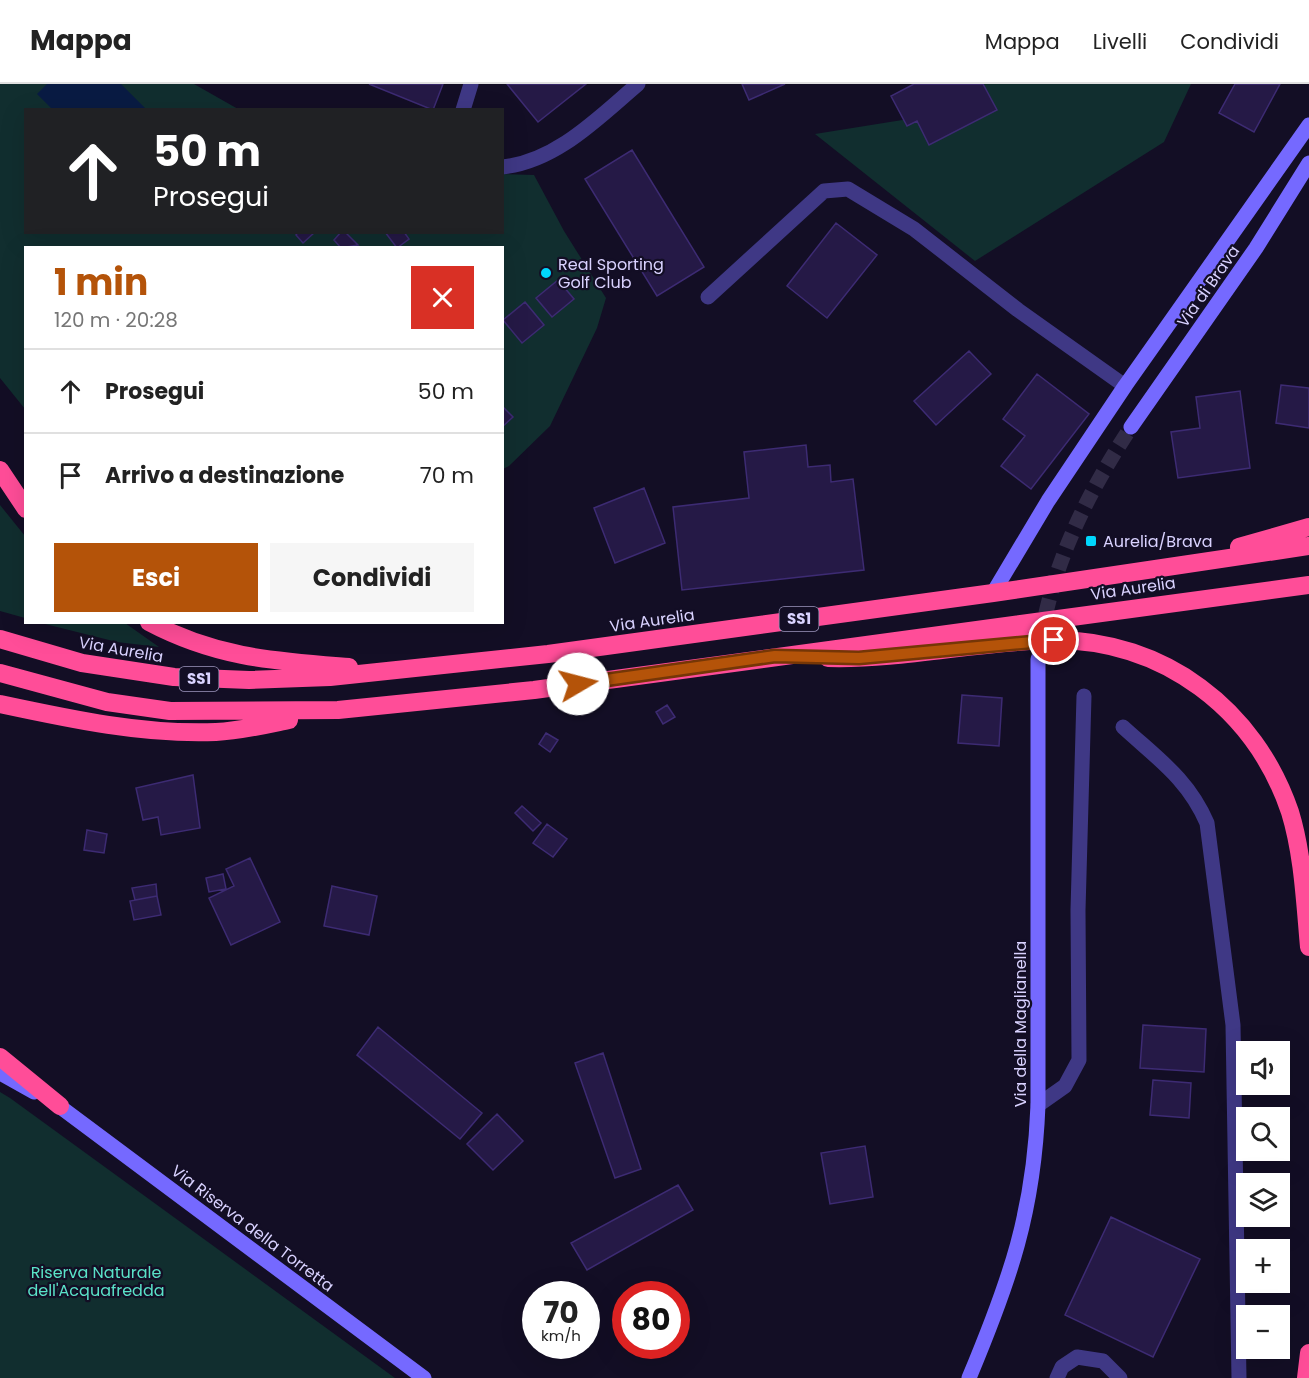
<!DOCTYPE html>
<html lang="it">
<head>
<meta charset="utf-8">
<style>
  body { margin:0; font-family:Poppins,sans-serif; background:#f6f6f6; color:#222; height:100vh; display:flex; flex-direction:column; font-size:22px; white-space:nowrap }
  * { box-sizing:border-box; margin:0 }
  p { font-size:20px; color:#767676 }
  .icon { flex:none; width:33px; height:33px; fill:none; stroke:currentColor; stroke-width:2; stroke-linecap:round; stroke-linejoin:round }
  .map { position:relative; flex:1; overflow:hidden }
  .sheet { position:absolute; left:24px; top:162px; width:480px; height:378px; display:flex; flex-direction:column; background:#fff; border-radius:0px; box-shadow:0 6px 24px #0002 }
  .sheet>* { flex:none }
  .guide { position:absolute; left:24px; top:24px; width:480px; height:126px; border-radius:0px; box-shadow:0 6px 24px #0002; background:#202124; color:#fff; overflow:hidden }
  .controls { position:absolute; left:1236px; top:957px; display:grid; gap:12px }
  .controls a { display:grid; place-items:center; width:54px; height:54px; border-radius:0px; background:#fff; box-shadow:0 6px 24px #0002; font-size:30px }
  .speed { position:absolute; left:522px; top:1197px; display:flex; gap:12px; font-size:30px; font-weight:700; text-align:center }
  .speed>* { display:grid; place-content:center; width:78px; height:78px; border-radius:50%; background:#fff; box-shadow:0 6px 24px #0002; line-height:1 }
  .speed small { font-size:15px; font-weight:400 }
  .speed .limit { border:9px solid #d22; background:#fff; color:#111 }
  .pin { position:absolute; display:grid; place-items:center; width:51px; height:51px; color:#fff; margin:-26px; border:3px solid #fff; border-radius:50%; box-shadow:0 2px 6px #0007 }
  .me { position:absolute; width:66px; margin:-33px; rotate:82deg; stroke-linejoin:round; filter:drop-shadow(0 0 4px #0008) }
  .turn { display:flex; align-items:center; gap:21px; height:126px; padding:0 30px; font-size:27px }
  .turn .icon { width:78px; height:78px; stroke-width:2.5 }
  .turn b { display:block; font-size:42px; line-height:51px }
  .round { display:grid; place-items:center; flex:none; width:63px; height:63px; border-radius:0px; background:#f6f6f6 }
  .overview { display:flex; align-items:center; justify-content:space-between; height:102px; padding:0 30px }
  h1 { font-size:36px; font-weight:700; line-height:45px; color:#b45309 }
  .button { display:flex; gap:12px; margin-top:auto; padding:12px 30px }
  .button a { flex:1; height:69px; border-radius:0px; background:#b45309; color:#fff; font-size:24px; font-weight:700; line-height:69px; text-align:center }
  .button a+a { background:#f6f6f6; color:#222 }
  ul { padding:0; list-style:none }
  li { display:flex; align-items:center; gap:18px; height:84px; padding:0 30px; border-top:2px solid #e0e0e0 }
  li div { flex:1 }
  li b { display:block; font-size:22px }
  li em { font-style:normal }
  header { display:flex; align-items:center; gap:36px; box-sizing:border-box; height:84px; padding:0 30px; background:#fff; border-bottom:2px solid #e0e0e0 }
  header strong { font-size:28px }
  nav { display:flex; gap:33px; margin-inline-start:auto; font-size:21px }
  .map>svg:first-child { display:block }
</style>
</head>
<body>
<header>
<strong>Mappa</strong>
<nav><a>Mappa</a><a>Livelli</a><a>Condividi</a></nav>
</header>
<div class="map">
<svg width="1309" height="1294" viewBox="0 0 1309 1294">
  <rect width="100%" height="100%" fill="#130e25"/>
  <path fill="#112e2f" d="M0,0H194L238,25L26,26V148H502L503,90L534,91L564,147L606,214L597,244L550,342L509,382L503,385L502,164H26L25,325L0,294Z
    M963,0H1191L1164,58L975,177L815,50L971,25Z
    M0,421L25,452V534L0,527Z
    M41,539H125L159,563L117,558Z
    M0,1008L10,1014L395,1294H0Z"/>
  <path fill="#091b43" d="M47,0H121L146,25H52L37,10Z"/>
  <path fill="#251946" stroke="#3d2b73" stroke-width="1.5" d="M369,0H443L433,26Z
    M507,0H586L538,38Z
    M742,0H785L749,16Z
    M914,0H983L997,26L929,61L917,37L907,42L891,12Z
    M1235,0H1280L1254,48L1219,29Z
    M632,66L704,183L657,212L585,95Z
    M836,139L877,171L827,234L787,202Z
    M298,148H315L303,159L296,151Z
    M341,148H345L358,161L341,164L334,156Z
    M385,148H404L409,155L397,164Z
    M558,196L574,215L552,233L536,214Z
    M525,218L544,241L522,259L503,236Z
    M969,267L991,290L936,341L914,317Z
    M1037,290L1089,330L1031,405L1001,382L1025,352L1003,335Z
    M1281,301L1309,304V344L1276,339Z
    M1240,307L1250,384L1178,394L1171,348L1200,344L1196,313Z
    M502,322L513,333L502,343Z
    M806,361L808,383L830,381L831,398L853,395L864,486L682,506L673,423L749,414L744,368Z
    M644,404L665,459L615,479L594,424Z
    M962,611L1002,614L999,662L958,659Z
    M667,621L675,633L663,640L656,628Z
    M546,649L558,656L550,668L539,660Z
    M193,691L200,744L161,751L158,733L143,736L136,704Z
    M522,722L541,739L533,747L515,729Z
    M547,740L567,755L553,773L533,759Z
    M87,746L107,750L104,769L84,766Z
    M250,774L280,838L231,861L209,814L234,802L226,785Z
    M223,790L226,805L209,808L206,794Z
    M156,800L157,812L135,816L132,804Z
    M332,802L377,812L369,851L324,842Z
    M157,812L161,831L134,836L130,817Z
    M1143,941L1206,945L1204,988L1140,984Z
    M378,943L482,1029L460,1055L357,971Z
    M603,969L641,1085L615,1094L575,979Z
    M1153,996L1191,999L1189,1034L1150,1031Z
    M497,1030L523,1057L493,1086L467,1060Z
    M865,1062L873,1113L830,1120L821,1069Z
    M678,1101L693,1126L587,1186L571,1159Z
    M1111,1133L1200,1175L1153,1273L1065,1231Z"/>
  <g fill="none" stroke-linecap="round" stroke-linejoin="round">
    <path stroke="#312b46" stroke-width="15" stroke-dasharray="15 8" stroke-linecap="butt" d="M1038,575C1048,488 1084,415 1131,343"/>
    <path stroke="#3f3885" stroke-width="15" d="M463,26L471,0
      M502,83C556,78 599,33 638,0
      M708,213L824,107L848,105L914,145L1018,226L1125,302
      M1123,643C1158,675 1188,695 1207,739L1233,941L1239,1294
      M1038,1021L1065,1002L1079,976L1078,826L1084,612
      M1057,1294L1062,1283L1077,1273L1103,1277L1120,1294"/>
    <path stroke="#7569ff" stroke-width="15" d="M1131,343L1256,164L1309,79
      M993,509L1048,417L1125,302L1309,41
      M0,989L34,1008
      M51,1016L424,1294
      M969,1294C1010,1196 1034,1128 1038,1021V575"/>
    <path stroke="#ff4d98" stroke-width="18" d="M0,386L26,425
      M1239,463L1309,443
      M149,538C217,574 274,577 349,583
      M0,555L82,579L174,593L249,596L330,593L548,570L993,509L1309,462
      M828,574C904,576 978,557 1054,556C1164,556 1255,625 1290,728C1303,770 1305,819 1309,863
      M0,589L107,618L170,627L338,626L534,606L1309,501
      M0,620C70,635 144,651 216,648C240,647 265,641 289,636
      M0,973L60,1022
      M1306,1294L1309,1269"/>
  </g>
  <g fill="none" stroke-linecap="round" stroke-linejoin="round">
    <defs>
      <path id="route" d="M578,600L775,572L859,574L1054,556"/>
    </defs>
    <use href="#route" stroke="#753606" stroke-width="15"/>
    <use href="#route" stroke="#b45309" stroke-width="10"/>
  </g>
  <g fill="#00d6fd" stroke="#130e25" stroke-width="2">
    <circle cx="546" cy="189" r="6"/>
    <rect x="1085" y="451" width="12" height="12" rx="3"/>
  </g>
  <g text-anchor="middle" stroke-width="4.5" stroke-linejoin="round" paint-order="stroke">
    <g fill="#130e25" stroke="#9e97be" stroke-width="1.5">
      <rect x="779.5" y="523" width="39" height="24" rx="4.5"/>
      <rect x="179.5" y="583" width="39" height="24" rx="4.5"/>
    </g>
    <g font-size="15" font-weight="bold" fill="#d9d2ff">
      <text x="799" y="540">SS1</text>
      <text x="199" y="600">SS1</text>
    </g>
    <g font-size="16" fill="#d9d2ff" stroke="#130e25" text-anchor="start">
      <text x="558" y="186">Real Sporting<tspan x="558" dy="18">Golf Club</tspan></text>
      <text x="1103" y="463">Aurelia/Brava</text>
    </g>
    <g font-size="16" fill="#d9d2ff" stroke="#130e25">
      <text transform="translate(1208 202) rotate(-55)" y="6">Via di Brava</text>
      <text transform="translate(1133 504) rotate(-8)" y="6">Via Aurelia</text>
      <text transform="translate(652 536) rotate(-8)" y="6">Via Aurelia</text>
      <text transform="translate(121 565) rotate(10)" y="6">Via Aurelia</text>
      <text transform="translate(1020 940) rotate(-90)" y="6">Via della Maglianella</text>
      <text transform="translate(253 1144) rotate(37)" y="6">Via Riserva della Torretta</text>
    </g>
    <g font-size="16" fill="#5ae2c8" stroke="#130e25">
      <text x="96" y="1194">Riserva Naturale<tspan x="96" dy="18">dell'Acquafredda</tspan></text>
    </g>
  </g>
</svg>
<div class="controls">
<a><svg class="icon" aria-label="sound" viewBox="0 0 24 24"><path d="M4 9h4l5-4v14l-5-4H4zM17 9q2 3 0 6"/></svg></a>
<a><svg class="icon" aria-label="search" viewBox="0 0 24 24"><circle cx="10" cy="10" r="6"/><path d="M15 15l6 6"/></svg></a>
<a><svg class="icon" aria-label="layers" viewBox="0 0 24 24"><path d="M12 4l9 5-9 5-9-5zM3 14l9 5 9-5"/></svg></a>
<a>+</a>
<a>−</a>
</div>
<div class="speed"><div>70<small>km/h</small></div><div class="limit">80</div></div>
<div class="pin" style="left:1054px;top:556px;background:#d93025"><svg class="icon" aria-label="arrive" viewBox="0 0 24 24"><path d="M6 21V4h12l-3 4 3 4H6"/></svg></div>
<svg class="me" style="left:578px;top:600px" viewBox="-20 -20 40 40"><circle r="19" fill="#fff"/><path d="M0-13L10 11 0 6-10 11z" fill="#b45309"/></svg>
<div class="guide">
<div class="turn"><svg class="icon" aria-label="ahead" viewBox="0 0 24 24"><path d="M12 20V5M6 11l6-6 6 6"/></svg><div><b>50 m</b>Prosegui</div></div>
</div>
<section class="sheet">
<div class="overview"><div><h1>1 min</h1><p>120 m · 20:28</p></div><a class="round" style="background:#d93025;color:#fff"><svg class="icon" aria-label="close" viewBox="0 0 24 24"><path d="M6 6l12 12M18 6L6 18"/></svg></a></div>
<ul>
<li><svg class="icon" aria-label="ahead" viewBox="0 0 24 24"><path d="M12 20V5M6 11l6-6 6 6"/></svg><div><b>Prosegui</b></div><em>50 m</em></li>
<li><svg class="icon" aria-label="arrive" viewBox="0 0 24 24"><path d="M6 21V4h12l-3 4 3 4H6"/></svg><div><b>Arrivo a destinazione</b></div><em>70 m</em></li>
</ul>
<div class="button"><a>Esci</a><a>Condividi</a></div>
</section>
</div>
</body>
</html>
